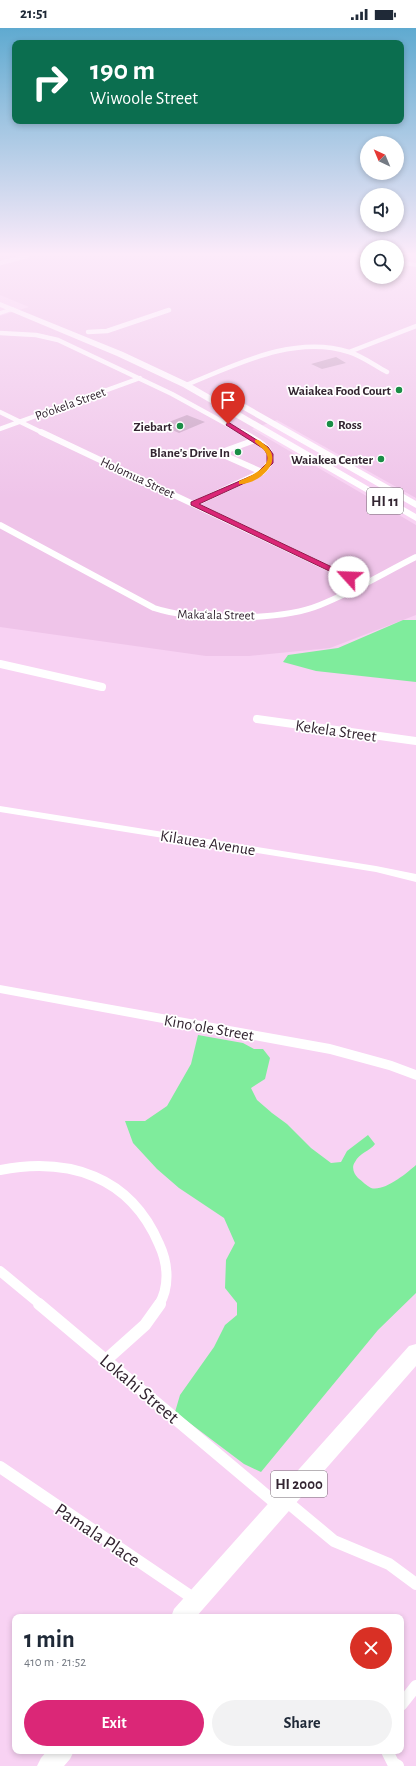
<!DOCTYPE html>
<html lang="en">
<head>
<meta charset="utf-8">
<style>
  body { margin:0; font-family:"Alegreya Sans",sans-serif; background:#f2f2f3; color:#1f2937; height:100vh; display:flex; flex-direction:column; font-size:15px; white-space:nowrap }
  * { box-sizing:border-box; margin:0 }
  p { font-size:13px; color:#747a83 }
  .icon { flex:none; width:22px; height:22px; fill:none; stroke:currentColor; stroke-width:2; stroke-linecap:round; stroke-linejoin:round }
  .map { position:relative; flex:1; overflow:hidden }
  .sheet { position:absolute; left:12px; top:1586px; width:392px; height:140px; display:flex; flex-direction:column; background:#fff; border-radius:8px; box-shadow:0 2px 6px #0003 }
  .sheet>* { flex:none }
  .top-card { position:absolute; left:12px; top:12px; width:392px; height:84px; border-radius:8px; box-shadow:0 2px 6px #0003; background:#0b6e4f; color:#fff; overflow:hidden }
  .needle { width:26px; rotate:316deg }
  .buttons { position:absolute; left:360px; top:108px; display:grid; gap:8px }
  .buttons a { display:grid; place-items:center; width:44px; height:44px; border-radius:50%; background:#fff; box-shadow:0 2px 6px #0003; font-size:20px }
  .pin { position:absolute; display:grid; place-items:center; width:34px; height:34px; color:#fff; margin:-41px -17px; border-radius:50% 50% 50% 0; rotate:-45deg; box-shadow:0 0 4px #0007 }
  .pin .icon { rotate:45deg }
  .me { position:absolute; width:44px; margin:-22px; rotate:295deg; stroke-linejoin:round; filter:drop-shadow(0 0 3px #0008) }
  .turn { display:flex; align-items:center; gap:14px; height:84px; padding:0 12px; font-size:18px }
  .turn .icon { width:52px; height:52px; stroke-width:2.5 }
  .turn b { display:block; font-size:28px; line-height:34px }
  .round { display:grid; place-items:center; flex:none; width:42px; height:42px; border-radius:21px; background:#f2f2f3 }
  .summary { display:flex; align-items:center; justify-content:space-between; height:68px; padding:0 12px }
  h1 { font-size:24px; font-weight:600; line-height:30px }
  .primary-button { display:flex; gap:8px; margin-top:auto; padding:8px 12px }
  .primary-button a { flex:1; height:46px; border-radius:24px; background:#db2777; color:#fff; font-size:16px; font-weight:600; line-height:46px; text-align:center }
  .primary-button a+a { background:#f2f2f3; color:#1f2937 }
  .status { display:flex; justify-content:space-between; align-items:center; height:28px; padding:0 20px; background:#fff; direction:ltr }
  .status svg { height:11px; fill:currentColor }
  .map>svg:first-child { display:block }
</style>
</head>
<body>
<div class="status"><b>21:51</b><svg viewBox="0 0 49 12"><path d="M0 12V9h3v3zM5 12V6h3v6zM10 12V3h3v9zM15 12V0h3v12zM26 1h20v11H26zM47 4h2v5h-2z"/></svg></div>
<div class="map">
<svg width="416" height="1738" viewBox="0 0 416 1738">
  <rect width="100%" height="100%" fill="#f8d2f3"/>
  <path fill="#efc4e9" d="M0,228H367V249H397V230L416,233V470L277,392L252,401L416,497V587L330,620L249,628H206L0,599V288L29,279L0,267Z"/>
  <path fill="#7fec9c" d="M403,592H416V654L316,643L283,634L288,627L338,620Z
    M198,1007L243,1015L254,1021H263L270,1030L265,1051L251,1060L257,1072L272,1085L287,1096L311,1120L331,1135L341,1134L347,1123L368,1107L375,1116C370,1123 359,1125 355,1134C351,1139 354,1146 358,1150C362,1153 367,1158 371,1160C384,1164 407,1145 416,1137V1265L378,1302L261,1444L244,1436L175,1384L180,1367L214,1319L225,1297L237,1287V1275L225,1260L226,1232L235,1215L224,1190L179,1160L157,1141L133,1115L125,1093H145L167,1078L191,1036Z"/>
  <path fill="#c7a2c2" d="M336,329L346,335L322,341L311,336Z
    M187,387L205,394L179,405L161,397Z"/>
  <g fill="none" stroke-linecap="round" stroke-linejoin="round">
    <path stroke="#fff" stroke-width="4.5" d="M0,235L27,228
      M88,304L107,303L169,282
      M0,305L36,307L58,312L172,366L243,405
      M349,324L416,298
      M186,357C236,337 294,306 349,324C362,328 374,337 387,344
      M0,384L43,405
      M0,401L140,350"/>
    <path stroke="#fff" stroke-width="6" d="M41,404L362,556
      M255,412L219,425L262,444
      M194,476L262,444C284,424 258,413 242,404
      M0,497L154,580C194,593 281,593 320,577C353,564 384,545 416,529"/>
    <path stroke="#fff" stroke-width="8" d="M0,636L102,659
      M257,691L416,713"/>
    <path stroke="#fff" stroke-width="10" d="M0,1142C69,1129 130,1148 159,1216C168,1235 170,1258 159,1277
      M0,1243L41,1277"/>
    <path stroke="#fff" stroke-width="12" d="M39,1276L279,1478
      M107,1331L145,1297L160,1276
      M0,1439L196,1572
      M286,1473L334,1513L389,1536L416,1556
      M401,1677L416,1658
      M387,1723L393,1735L398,1738"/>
    <path fill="#fff" fill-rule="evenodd" d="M353,228H367V231Z
      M397,232L416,235V239L397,236Z
      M13,279L16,281L15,282L0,287V283Z
      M0,778L376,838L416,846V854L376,844L0,784Z
      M0,957L330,1016L392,1033L416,1042V1052L389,1042L330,1026L0,965Z"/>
    <path fill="#fff" fill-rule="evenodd" d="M0,274L123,324L189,355L416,486V493L183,359L117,328L0,279Z
      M229,367L416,473V480L226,372L225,370Z
      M416,1316V1338L196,1589H171L174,1581L409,1318Z
      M47,1723H74L70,1731L64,1738H37L41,1730Z"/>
  </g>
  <linearGradient id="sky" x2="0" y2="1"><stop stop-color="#5faad0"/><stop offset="0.48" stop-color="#fcebfa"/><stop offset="1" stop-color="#fcebfa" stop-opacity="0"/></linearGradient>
  <rect width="416" height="471" fill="url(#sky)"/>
  <path fill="#db2777" stroke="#8e194d" d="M228,394L268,419L273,426V435L260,448L199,476L351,548V551H346L191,477V474L256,446L267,435V426L264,421L226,397Z"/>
  <path fill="#f59e0b" d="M255,412C259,411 261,414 265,417C287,435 254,458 239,456V453C248,449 274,439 266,425C264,421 258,417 255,414Z"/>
  <g fill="#198d46" stroke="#fff" stroke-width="1.5">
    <circle cx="399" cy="362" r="4"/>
    <circle cx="330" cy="396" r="4"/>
    <circle cx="180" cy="398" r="4"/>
    <circle cx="238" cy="424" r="4"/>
    <circle cx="381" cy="431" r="4"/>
  </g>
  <g text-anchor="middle" stroke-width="3.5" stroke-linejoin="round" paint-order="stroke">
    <g font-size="13" font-weight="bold" fill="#332531" stroke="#fff" text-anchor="end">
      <text x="391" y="367">Waiakea Food Court</text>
      <text x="338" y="401" text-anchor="start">Ross</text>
      <text x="172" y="403">Ziebart</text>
      <text x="230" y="429">Blane's Drive In</text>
      <text x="373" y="436">Waiakea Center</text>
    </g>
    <g font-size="13" fill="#332531" stroke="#fff">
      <text transform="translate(70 375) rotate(-20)" y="5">Po‘okela Street</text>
      <text transform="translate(138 449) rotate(25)" y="5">Holomua Street</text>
      <text transform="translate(216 586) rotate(1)" y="5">Maka‘ala Street</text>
    </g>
    <g fill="#fff" stroke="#70666f" stroke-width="1">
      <rect x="367" y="460" width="36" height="26" rx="3"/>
      <rect x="271" y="1443" width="56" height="26" rx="3"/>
    </g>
    <g font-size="15" font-weight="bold" fill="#332531">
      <text x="385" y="478">HI 11</text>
      <text x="299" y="1461">HI 2000</text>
    </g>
    <g font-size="16" fill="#332531" stroke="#fff">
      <text transform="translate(336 702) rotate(8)" y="6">Kekela Street</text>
      <text transform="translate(208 814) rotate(9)" y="6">Kilauea Avenue</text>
      <text transform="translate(209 999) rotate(10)" y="6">Kinoʻole Street</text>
    </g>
    <g font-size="19" fill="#332531" stroke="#fff">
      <text transform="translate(140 1360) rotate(40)" y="7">Lokahi Street</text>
      <text transform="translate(98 1506) rotate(34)" y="7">Pamala Place</text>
    </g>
  </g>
</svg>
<div class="buttons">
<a><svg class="needle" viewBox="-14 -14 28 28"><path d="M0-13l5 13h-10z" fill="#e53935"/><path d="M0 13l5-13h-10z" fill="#747a83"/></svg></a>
<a><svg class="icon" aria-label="sound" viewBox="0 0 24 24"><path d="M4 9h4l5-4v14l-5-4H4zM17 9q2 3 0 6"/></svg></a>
<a><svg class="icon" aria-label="search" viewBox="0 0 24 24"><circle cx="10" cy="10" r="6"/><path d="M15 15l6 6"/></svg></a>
</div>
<div class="pin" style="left:228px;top:396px;background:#d93025"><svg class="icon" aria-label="arrive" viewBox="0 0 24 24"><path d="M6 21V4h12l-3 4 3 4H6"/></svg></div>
<svg class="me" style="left:349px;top:549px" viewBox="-20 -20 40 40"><circle r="19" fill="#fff"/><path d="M0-13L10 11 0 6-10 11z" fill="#db2777"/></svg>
<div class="top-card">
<div class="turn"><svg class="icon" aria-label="right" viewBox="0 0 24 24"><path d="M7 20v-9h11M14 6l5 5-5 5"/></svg><div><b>190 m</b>Wiwoole Street</div></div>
</div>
<section class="sheet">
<div class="summary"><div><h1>1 min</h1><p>410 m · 21:52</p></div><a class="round" style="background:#d93025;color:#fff"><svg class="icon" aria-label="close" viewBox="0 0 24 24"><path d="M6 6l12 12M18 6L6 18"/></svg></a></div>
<div class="primary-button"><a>Exit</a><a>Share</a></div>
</section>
</div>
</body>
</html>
